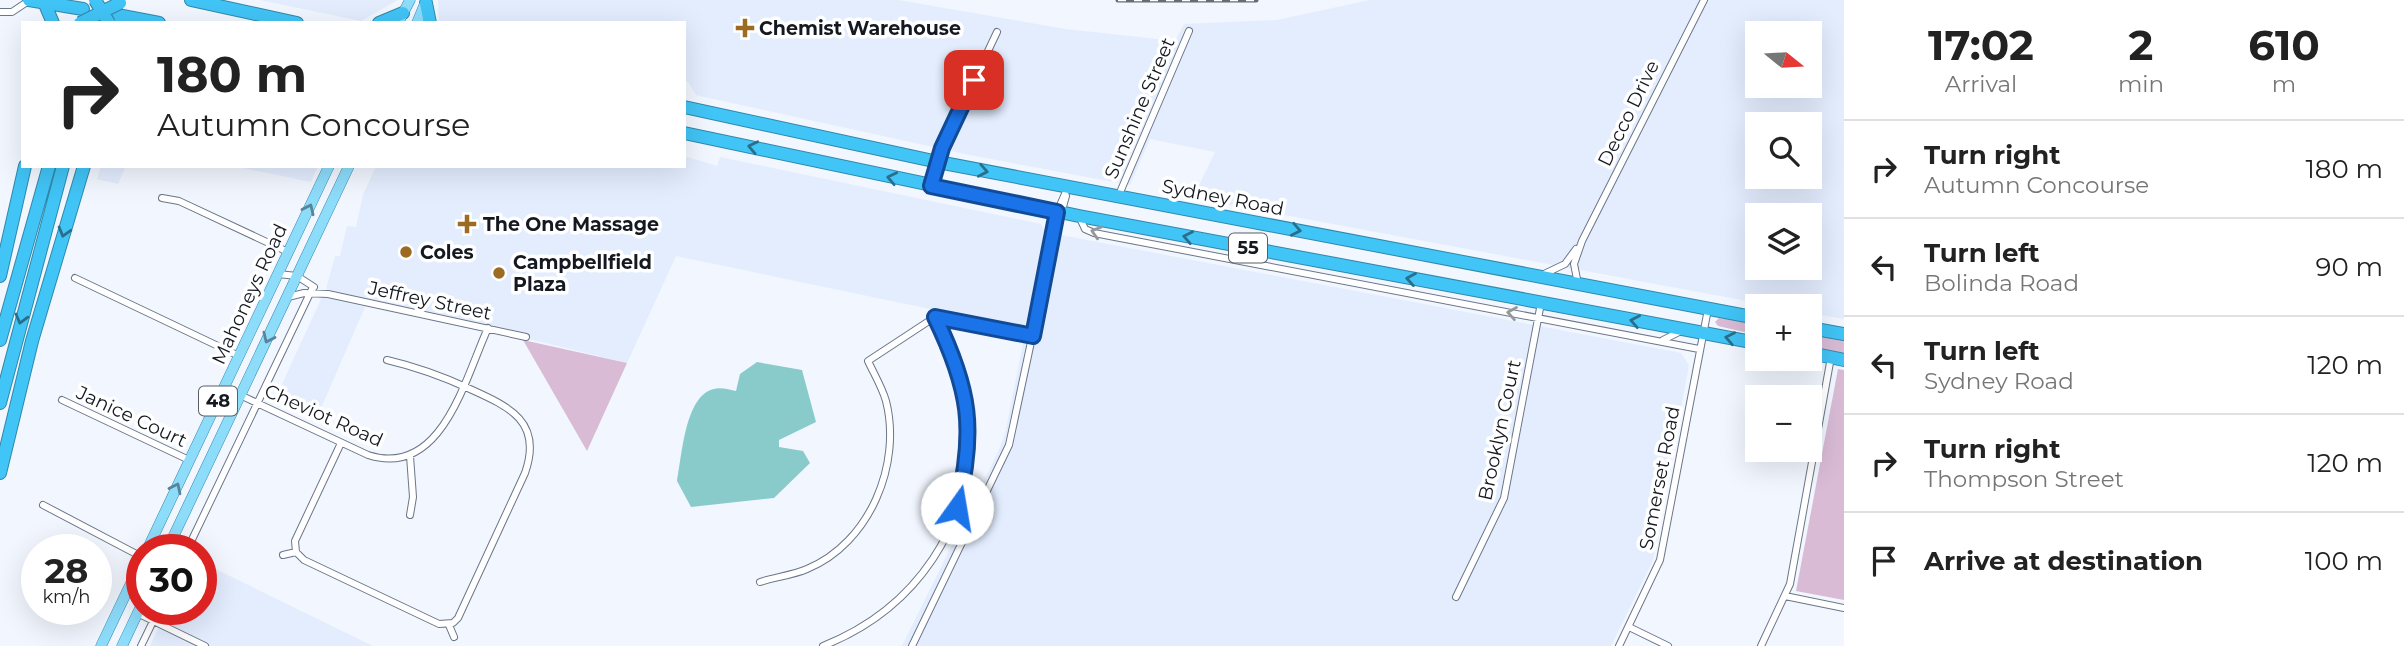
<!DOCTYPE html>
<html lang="en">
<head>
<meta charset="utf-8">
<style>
  body { margin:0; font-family:Montserrat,sans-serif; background:#f2f2f2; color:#222; height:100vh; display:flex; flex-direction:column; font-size:26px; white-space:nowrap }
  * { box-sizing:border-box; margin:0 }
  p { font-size:23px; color:#767676 }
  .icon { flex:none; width:38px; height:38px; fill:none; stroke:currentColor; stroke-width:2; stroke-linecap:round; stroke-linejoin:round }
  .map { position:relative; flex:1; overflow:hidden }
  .panel { display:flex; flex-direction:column; background:#fff; width:560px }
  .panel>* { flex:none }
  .guide { position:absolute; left:21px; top:21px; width:665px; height:147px; border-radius:0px; box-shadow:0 7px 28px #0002; background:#fff; color:#222; overflow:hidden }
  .needle { width:46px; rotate:108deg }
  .tools { position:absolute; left:1745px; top:21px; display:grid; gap:14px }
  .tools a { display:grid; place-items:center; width:77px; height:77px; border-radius:0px; background:#fff; box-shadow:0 7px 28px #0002; font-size:35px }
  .speed { position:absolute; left:21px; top:534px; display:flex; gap:14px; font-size:35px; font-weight:700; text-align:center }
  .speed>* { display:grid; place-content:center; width:91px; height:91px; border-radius:50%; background:#fff; box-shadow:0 7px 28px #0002; line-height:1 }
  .speed small { font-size:18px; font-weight:400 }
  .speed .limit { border:10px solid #d22; background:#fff; color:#111 }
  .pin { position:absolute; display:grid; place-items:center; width:60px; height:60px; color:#fff; margin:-30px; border-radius:14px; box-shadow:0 4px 10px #0006 }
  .me { position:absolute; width:77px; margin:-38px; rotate:13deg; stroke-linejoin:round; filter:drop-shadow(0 0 5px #0008) }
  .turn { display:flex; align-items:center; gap:24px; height:147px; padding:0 21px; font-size:32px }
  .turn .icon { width:91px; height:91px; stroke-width:2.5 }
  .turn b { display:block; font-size:49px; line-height:60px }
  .eta { display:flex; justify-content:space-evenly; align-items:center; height:119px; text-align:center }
  .eta b { font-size:42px; font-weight:700; line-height:49px }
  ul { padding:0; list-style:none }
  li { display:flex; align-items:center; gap:21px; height:98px; padding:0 21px; border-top:2px solid #e0e0e0 }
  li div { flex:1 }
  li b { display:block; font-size:26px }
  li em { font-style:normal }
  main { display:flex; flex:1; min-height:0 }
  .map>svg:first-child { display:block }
</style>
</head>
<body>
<main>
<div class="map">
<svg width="1844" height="646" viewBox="0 0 1844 646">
  <rect width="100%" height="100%" fill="#f1f6ff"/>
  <path fill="#e3edfe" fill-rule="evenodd" d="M260,0H398L361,21Z
    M438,0H898L1065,29L1175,41L1184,24L1277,20L1370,0H1844V319L1810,313V306H1774L1193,198L1215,152L1150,139L1130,185L970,155L696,95L688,82L684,81V23H439ZM1757,33H1810V86H1757ZM1757,124H1810V177H1757ZM1757,215H1810V268H1757Z
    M684,156L717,166L720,157L1041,224L1045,232L1681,353L1689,365L1653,560L1611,646H902L998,452L1005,434L1026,329L676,256L627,363L326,289L335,256H340L347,226L356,227L363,195L376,166H684Z
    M101,166H126L118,184L97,179Z
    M233,166H318L311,182Z
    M322,297L365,307L318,415L277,395Z
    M201,562L373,646H150L167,609H201Z"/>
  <path fill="#d9bbd6" d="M1719,318L1757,323V335L1718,326L1715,322Z
    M1810,333L1844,339V354L1810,348Z
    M523,340L627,363L587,451Z
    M1838,369L1844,370V600L1796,591Z"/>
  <path fill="#89cbca" d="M757,362L802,370L816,422L779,440V447L803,451L810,463L774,498L691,507L677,481C682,456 685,395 714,389C721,387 730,390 736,391L740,374Z"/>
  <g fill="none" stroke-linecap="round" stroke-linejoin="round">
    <defs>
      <path id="street" d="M0,12H12L30,0
        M931,186L944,144L997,32
        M1118,197L1189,31
        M162,198L179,201L288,252
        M1079,216L1085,229L1094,233L1699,349
        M1055,236L1066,196
        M278,274L297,276L314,287
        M1544,274L1565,264L1576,249
        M75,278L239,356
        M1578,284L1574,264L1582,241L1704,0
        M288,297L304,293L328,294L526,337
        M935,317L1033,336
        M1663,340L1683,330
        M240,395L368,455C442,479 465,378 488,328
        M62,400L189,460
        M341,443L295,541L296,552L304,560L439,624L453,623L458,618L525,473C543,422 510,407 470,389C442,376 417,367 387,360
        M43,505L142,557
        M410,515L413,497L410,456
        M187,550L313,287
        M283,555L296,552
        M760,582C776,577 793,575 807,569C870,543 902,464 886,401C882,387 874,374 868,361L935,317
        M1785,596L1844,608
        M1456,597L1504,498L1541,303
        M137,613L205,646
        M449,625L454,637
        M1629,627L1668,646
        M141,646L159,609
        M823,646C916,609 974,525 969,424C967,386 951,351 935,317
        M912,646L1009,445L1053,239L1057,212L1068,187
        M1619,646L1660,560L1708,309
        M1761,646L1790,584L1831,357"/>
      <path id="primary" d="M398,23L410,0
        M417,23L426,1
        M147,550L329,166
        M167,550L349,166
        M101,646L142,560
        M122,646L142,604"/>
      <path id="highway" d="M29,0L83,9
        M191,0L297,23
        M44,2L53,23
        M426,3L430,23
        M117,15L159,23
        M379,23L403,13
        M684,107L938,162L1757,318
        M684,133L1079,216L1757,343
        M0,276L25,166
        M1810,328L1844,334
        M0,340L49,166
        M1810,353L1844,360
        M0,403L63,166
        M0,473L32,341L84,166"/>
    </defs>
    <use href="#street" stroke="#6b7689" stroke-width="8"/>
    <use href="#primary" stroke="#3188ab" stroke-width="11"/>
    <use href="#highway" stroke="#3188ab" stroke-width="14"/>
    <use href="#street" stroke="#fff" stroke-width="6"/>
    <use href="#primary" stroke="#8ddcfa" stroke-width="10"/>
    <use href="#highway" stroke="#41c4f6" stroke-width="12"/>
    <defs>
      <path id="rail" d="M1118,0H1256"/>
    </defs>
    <use href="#rail" stroke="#676b74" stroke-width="5"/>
    <use href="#rail" stroke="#fff" stroke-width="2.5" stroke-dasharray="8" stroke-linecap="butt"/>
    <defs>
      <path id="highway-bridge" d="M95,0L109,23
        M80,23L120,3"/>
    </defs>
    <use href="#highway-bridge" stroke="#3188ab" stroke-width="14" stroke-linecap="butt"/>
    <use href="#highway-bridge" stroke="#41c4f6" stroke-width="12"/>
  </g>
  <defs><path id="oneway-chevron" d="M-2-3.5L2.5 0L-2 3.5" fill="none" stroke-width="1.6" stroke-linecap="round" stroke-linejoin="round" transform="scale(1.75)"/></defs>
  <g stroke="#2a6e8b">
    <use href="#oneway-chevron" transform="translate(753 147) rotate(-168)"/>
    <use href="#oneway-chevron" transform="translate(983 171) rotate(11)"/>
    <use href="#oneway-chevron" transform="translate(892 178) rotate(-168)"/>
    <use href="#oneway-chevron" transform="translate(1296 230) rotate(11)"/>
    <use href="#oneway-chevron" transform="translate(64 232) rotate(106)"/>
    <use href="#oneway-chevron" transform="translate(1188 237) rotate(-169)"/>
    <use href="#oneway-chevron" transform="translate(1411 279) rotate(-170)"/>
    <use href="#oneway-chevron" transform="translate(21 319) rotate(105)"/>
    <use href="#oneway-chevron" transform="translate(1635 321) rotate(-169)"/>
    <use href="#oneway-chevron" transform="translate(1730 338) rotate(-169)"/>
  </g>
  <g stroke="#578498">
    <use href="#oneway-chevron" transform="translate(309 209) rotate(-65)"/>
    <use href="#oneway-chevron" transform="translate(268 338) rotate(115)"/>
    <use href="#oneway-chevron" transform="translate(176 488) rotate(-64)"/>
  </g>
  <g stroke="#95979b">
    <use href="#oneway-chevron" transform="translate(1096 232) rotate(-163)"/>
    <use href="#oneway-chevron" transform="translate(1512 313) rotate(-170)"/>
  </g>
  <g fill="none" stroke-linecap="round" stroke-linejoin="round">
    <defs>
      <path id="route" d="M957,508C976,430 970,389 935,317L1033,336L1057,212L931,186L942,148L974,80"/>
    </defs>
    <use href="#route" stroke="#114b97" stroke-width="18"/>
    <use href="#route" stroke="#1a73e8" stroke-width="12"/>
  </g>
  <g fill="#9d6a21" stroke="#fff" stroke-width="2.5">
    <path d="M741.5 17.5h7v7h7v7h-7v7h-7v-7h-7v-7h7z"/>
    <path d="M463.5 213.5h7v7h7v7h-7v7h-7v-7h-7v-7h7z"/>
    <circle cx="406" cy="252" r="7"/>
    <circle cx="499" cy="273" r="7"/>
  </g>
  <g text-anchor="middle" stroke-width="7" stroke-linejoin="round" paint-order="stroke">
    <g fill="#fff" stroke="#5a5d63" stroke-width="2">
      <rect x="1229" y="233.5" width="38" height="29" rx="5"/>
      <rect x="199" y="386.5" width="38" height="29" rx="5"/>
    </g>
    <g font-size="18" font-weight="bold" fill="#141820">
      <text x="1248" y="254">55</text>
      <text x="218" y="407">48</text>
    </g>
    <g font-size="19" font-weight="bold" fill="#141820" stroke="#fff" text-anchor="start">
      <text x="759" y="35">Chemist Warehouse</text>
      <text x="483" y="231">The One Massage</text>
      <text x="420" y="259">Coles</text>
      <text x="513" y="269">Campbellfield<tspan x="513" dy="22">Plaza</tspan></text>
    </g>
    <g font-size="19" fill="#141820" stroke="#fff">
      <text transform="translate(1139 108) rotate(-67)" y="7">Sunshine Street</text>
      <text transform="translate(1628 113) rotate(-64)" y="7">Decco Drive</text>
      <text transform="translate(1223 197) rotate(11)" y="7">Sydney Road</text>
      <text transform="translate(249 294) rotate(-65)" y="7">Mahoneys Road</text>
      <text transform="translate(430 300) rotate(12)" y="7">Jeffrey Street</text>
      <text transform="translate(324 415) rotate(24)" y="7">Cheviot Road</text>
      <text transform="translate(132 416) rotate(25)" y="7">Janice Court</text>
      <text transform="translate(1499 430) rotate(-78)" y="7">Brooklyn Court</text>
      <text transform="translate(1659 478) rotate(-79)" y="7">Somerset Road</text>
    </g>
  </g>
</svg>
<div class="tools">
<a><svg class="needle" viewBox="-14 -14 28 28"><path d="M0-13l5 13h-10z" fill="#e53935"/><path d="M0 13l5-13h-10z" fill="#767676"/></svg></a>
<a><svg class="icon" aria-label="search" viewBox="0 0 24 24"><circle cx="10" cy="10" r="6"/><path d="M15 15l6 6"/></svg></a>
<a><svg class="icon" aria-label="layers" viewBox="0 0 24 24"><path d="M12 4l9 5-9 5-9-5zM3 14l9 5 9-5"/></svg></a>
<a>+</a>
<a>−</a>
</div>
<div class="speed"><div>28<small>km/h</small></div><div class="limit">30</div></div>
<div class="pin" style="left:974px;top:80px;background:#d93025"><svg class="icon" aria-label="arrive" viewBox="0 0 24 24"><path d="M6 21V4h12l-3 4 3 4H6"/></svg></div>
<svg class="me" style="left:957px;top:508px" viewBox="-20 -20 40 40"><circle r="19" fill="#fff"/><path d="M0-13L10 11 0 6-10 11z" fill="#1a73e8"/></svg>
<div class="guide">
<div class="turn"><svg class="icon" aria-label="right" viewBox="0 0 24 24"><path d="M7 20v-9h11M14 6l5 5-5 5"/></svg><div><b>180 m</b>Autumn Concourse</div></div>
</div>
</div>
<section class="panel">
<div class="eta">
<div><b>17:02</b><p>Arrival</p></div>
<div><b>2</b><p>min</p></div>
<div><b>610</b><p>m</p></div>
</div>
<ul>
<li><svg class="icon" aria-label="right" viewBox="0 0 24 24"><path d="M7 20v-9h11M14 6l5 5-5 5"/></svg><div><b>Turn right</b><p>Autumn Concourse</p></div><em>180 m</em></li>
<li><svg class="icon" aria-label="left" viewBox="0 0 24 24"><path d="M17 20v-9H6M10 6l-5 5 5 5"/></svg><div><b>Turn left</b><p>Bolinda Road</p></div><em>90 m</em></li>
<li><svg class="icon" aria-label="left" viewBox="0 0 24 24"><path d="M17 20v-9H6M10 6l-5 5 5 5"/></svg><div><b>Turn left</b><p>Sydney Road</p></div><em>120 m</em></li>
<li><svg class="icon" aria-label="right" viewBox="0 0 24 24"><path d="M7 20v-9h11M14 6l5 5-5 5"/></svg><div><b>Turn right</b><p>Thompson Street</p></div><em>120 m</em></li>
<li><svg class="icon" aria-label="arrive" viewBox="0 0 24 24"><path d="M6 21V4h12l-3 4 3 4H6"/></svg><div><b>Arrive at destination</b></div><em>100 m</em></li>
</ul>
</section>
</main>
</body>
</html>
